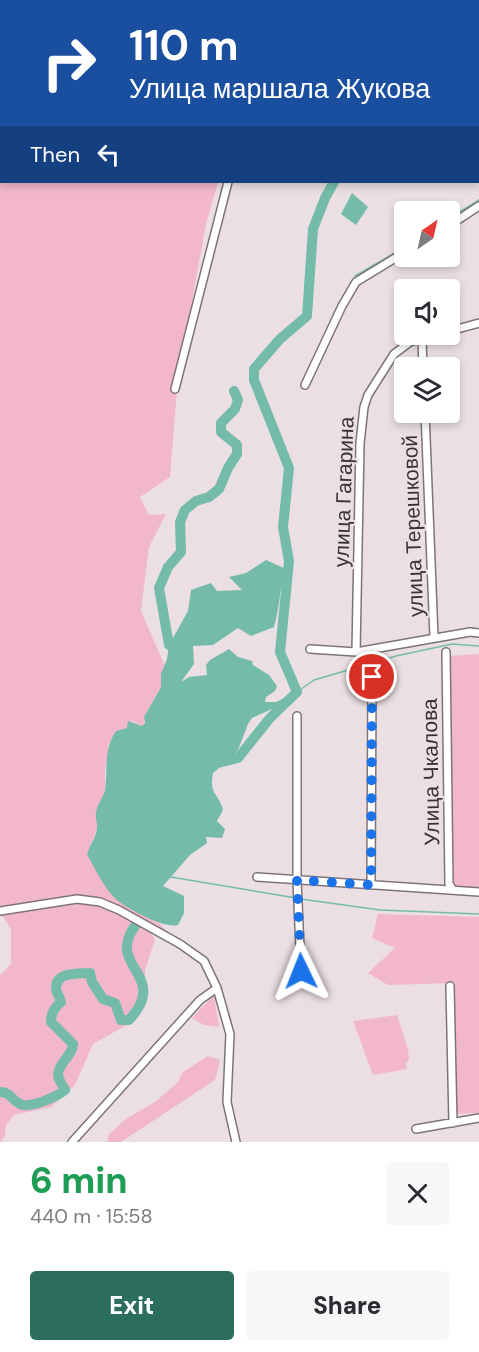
<!DOCTYPE html>
<html lang="en">
<head>
<meta charset="utf-8">
<style>
  body { margin:0; font-family:"DM Sans",sans-serif; background:#f7f7f7; color:#2b2b33; height:100vh; display:flex; flex-direction:column; font-size:22px; white-space:nowrap }
  * { box-sizing:border-box; margin:0 }
  p { font-size:20px; color:#7c7c81 }
  .icon { flex:none; width:33px; height:33px; fill:none; stroke:currentColor; stroke-width:2; stroke-linecap:round; stroke-linejoin:round }
  .map { position:relative; height:1142px; overflow:hidden }
  .side { display:flex; flex-direction:column; background:#fff; flex:1 }
  .side>* { flex:none }
  .hud { position:absolute; left:0px; top:0px; width:480px; height:183px; box-shadow:0 3px 9px #0003; background:#1a4fa0; color:#fff; overflow:hidden }
  .needle { width:39px; rotate:34deg }
  .controls { position:absolute; left:394px; top:201px; display:grid; gap:12px }
  .controls a { display:grid; place-items:center; width:66px; height:66px; border-radius:6px; background:#fff; box-shadow:0 3px 9px #0003; font-size:30px }
  .pin { position:absolute; display:grid; place-items:center; width:51px; height:51px; color:#fff; margin:-26px; border:3px solid #fff; border-radius:50%; box-shadow:0 2px 6px #0007 }
  .me { position:absolute; width:66px; margin:-33px; rotate:358deg; stroke-linejoin:round; filter:drop-shadow(0 0 4px #0008) }
  .turn { display:flex; align-items:center; gap:21px; height:126px; padding:0 30px; font-size:27px }
  .turn .icon { width:78px; height:78px; stroke-width:2.5 }
  .turn b { display:block; font-size:42px; line-height:51px }
  .then { display:flex; align-items:center; height:57px; padding:0 30px; background:#0003; gap:12px; font-size:22px }
  .round { display:grid; place-items:center; flex:none; width:63px; height:63px; border-radius:6px; background:#f7f7f7 }
  .head { display:flex; align-items:center; justify-content:space-between; height:102px; padding:0 30px }
  h1 { font-size:36px; font-weight:800; line-height:45px; color:#1e9e55 }
  .button { display:flex; gap:12px; margin-top:auto; padding:12px 30px }
  .button a { flex:1; height:69px; border-radius:6px; background:#2b6e5e; color:#fff; font-size:24px; font-weight:800; line-height:69px; text-align:center }
  .button a+a { background:#f7f7f7; color:#2b2b33 }
  .map>svg:first-child { display:block }
</style>
</head>
<body>
<div class="map">
<svg width="479" height="1142" viewBox="0 0 479 1142">
  <rect width="100%" height="100%" fill="#ebdfe3"/>
  <path fill="#f3b7cc" d="M0,0H268L2,2V182H218L206,224L178,377L170,477L140,497L149,515L166,514L149,547L141,611L165,666L161,674V686L145,715L143,726L131,721L127,728L116,731L108,746L109,753L105,769V788L102,800L96,810L97,829L87,854L136,910L159,923L169,934L115,905L119,913L146,927L155,939L145,971V1007L132,1022L93,1044L75,1085L51,1107L14,1115L6,1125L5,1136L0,1142V975L11,964V929L0,912Z
    M479,654V890L457,888L451,880L450,656Z
    M378,914L479,917V1113L455,1114L454,983L388,985L368,973L395,948L372,938Z
    M214,995L219,1027L204,1025L192,1018Z
    M397,1015L408,1049L409,1060L406,1063L407,1069L373,1075L353,1021Z
    M208,1056L220,1060L215,1080L121,1142H107L109,1134L126,1119L155,1102L177,1083L183,1072Z"/>
  <path fill="#74bca9" d="M352,193L368,207L356,225L341,214Z
    M266,560L286,569C279,589 280,607 274,627L251,636L238,628L213,645L193,646L194,664L181,682L189,677L207,675L206,665L210,660L229,649L238,657L252,661L253,665L269,675L277,686L275,691L266,697L265,702H276L297,692L279,706L252,718L248,724L238,750L231,758L213,773C209,796 218,791 223,810L217,821L225,829L222,838L206,837L207,843L190,855L163,886L184,896V913L178,925C164,929 129,909 118,901C105,890 95,869 87,854C90,845 97,835 97,827C97,822 95,817 96,812C97,805 103,798 105,790C108,769 103,750 116,731L127,728L128,721L142,726L145,723L144,717L161,687V674L167,659L169,645L188,611L191,590L211,583L217,591L242,590L229,577L246,573Z"/>
  <g fill="none" stroke-linecap="round" stroke-linejoin="round">
    <path stroke="#74bca9" stroke-width="1.5" d="M450,218L479,200
      M355,276L405,247
      M297,692L314,680L396,656L452,644L479,646
      M171,877L296,898
      M301,899L380,910L479,914"/>
    <path stroke="#74bca9" stroke-width="10" d="M400,2L401,0
      M181,650L169,645L159,588L168,567L181,552L180,522L185,510L196,501L209,497L219,489L228,468L237,454V445L221,432V423L235,409L238,400L234,391
      M214,764L238,758L270,718L297,692L280,652L289,561L283,527L289,468L254,380V369L280,339L307,316L313,229L325,198L334,182
      M0,1092C11,1092 11,1100 20,1104C30,1109 58,1096 65,1090C64,1087 61,1084 60,1081C52,1067 73,1057 73,1044L51,1022C51,1013 54,1008 61,1002C60,997 56,993 56,988C56,971 80,974 90,973L92,982L103,999L115,1003L121,1020H129C171,974 105,968 135,926"/>
    <defs>
      <path id="minor" d="M275,2V0
        M478,109H479
        M450,225L479,206
        M450,331L479,323
        M422,339L423,368
        M305,385L342,306L356,282L405,252
        M175,389L228,182
        M425,412L434,637
        M310,649L356,652L470,632L479,633
        M356,652L360,443L364,407L368,395L394,354L410,342L438,334
        M446,652L449,884L453,890
        M297,716V880L301,971
        M257,877L479,892
        M371,885L372,677
        M0,911L77,899L100,902L119,910L180,944L204,961L217,988L230,1034L227,1102L236,1142
        M450,986L453,1123
        M416,1129L479,1118
        M72,1142L200,1000L217,988"/>
    </defs>
    <use href="#minor" stroke="#7e7477" stroke-width="10"/>
    <use href="#minor" stroke="#fff" stroke-width="7"/>
  </g>
  <g fill="none" stroke-linecap="round" stroke-linejoin="round">
    <path stroke="#1a73e8" stroke-width="10" stroke-dasharray="0 18" d="M301,971L297,880L371,885L372,677"/>
  </g>
  <g text-anchor="middle" stroke-width="4.5" stroke-linejoin="round" paint-order="stroke">
    <g font-size="21" fill="#373334" stroke="#ebdfe3">
      <text transform="translate(344 492) rotate(-88)" y="7">улица Гагарина</text>
      <text transform="translate(413 526) rotate(-92)" y="7">улица Терешковой</text>
      <text transform="translate(431 772) rotate(-91)" y="7">Улица Чкалова</text>
    </g>
  </g>
</svg>
<div class="controls">
<a><svg class="needle" viewBox="-14 -14 28 28"><path d="M0-13l5 13h-10z" fill="#e53935"/><path d="M0 13l5-13h-10z" fill="#7c7c81"/></svg></a>
<a><svg class="icon" aria-label="sound" viewBox="0 0 24 24"><path d="M4 9h4l5-4v14l-5-4H4zM17 9q2 3 0 6"/></svg></a>
<a><svg class="icon" aria-label="layers" viewBox="0 0 24 24"><path d="M12 4l9 5-9 5-9-5zM3 14l9 5 9-5"/></svg></a>
</div>
<div class="pin" style="left:372px;top:677px;background:#d93025"><svg class="icon" aria-label="arrive" viewBox="0 0 24 24"><path d="M6 21V4h12l-3 4 3 4H6"/></svg></div>
<svg class="me" style="left:301px;top:971px" viewBox="-20 -20 40 40"><path d="M0-17L14 15 0 8-14 15z" fill="#1a73e8" stroke="#fff" stroke-width="4"/></svg>
<div class="hud">
<div class="turn"><svg class="icon" aria-label="right" viewBox="0 0 24 24"><path d="M7 20v-9h11M14 6l5 5-5 5"/></svg><div><b>110 m</b>Улица маршала Жукова</div></div>
<div class="then">Then<svg class="icon" aria-label="left" viewBox="0 0 24 24"><path d="M17 20v-9H6M10 6l-5 5 5 5"/></svg></div>
</div>
</div>
<section class="side">
<div class="head"><div><h1>6 min</h1><p>440 m · 15:58</p></div><a class="round"><svg class="icon" aria-label="close" viewBox="0 0 24 24"><path d="M6 6l12 12M18 6L6 18"/></svg></a></div>
<div class="button"><a>Exit</a><a>Share</a></div>
</section>
</body>
</html>
